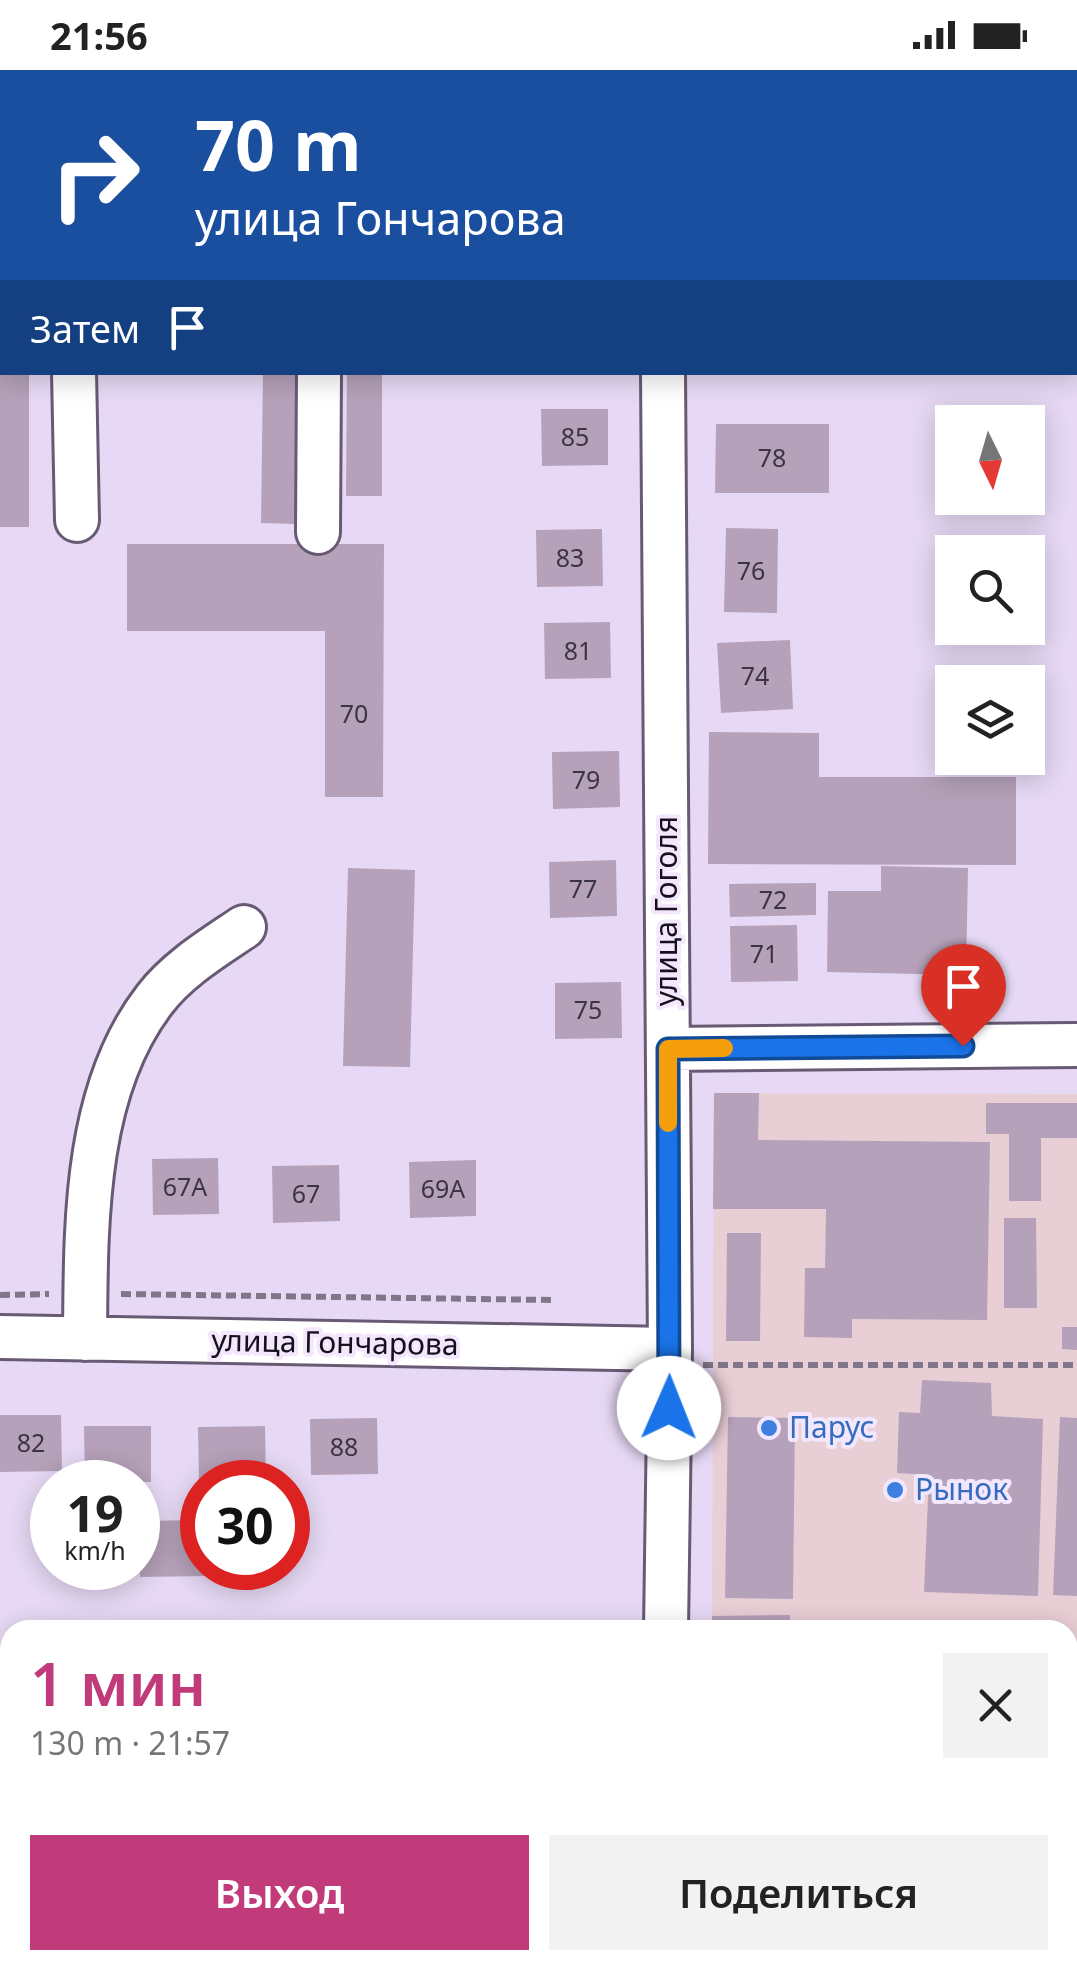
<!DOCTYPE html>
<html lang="ru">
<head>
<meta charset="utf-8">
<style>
  body { margin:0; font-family:"Noto Sans",sans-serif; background:#f2f2f2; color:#222; height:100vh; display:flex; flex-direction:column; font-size:38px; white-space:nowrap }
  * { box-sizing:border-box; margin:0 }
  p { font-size:32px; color:#767676 }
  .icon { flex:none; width:55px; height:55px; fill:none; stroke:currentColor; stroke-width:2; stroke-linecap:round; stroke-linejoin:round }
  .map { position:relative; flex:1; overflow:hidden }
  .details { position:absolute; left:0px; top:1550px; width:1078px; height:350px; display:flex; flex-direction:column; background:#fff; border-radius:30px 30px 0 0; box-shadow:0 5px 25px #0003 }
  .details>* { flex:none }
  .guide { position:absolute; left:0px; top:0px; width:1078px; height:305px; box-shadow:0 5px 25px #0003; background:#1a4fa0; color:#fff; overflow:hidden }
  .needle { width:65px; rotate:175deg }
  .buttons { position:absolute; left:935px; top:335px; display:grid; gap:20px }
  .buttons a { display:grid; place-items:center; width:110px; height:110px; border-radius:0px; background:#fff; box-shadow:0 5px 25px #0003; font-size:50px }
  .speed { position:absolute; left:30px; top:1390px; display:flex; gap:20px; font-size:50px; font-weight:700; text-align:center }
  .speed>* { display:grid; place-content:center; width:130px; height:130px; border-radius:50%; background:#fff; box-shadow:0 5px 25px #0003; line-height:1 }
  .speed small { font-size:25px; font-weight:400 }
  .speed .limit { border:15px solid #d22; background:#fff; color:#111 }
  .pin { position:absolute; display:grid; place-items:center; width:85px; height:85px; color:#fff; margin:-102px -42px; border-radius:50% 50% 50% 0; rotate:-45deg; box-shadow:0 0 10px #0007 }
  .pin .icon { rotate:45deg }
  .me { position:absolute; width:110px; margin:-55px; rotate:1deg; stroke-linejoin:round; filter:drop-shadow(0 0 8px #0008) }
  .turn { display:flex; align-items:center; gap:35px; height:210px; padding:0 30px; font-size:45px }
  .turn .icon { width:130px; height:130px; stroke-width:2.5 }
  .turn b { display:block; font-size:70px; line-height:85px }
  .then { display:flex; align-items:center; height:95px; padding:0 30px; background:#0003; gap:20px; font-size:38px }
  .round { display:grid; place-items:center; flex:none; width:105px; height:105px; border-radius:0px; background:#f2f2f2 }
  .headline { display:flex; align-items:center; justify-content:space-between; height:170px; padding:0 30px }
  h1 { font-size:60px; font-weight:600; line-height:75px; color:#c13a7a }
  .primary-button { display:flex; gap:20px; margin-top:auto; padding:20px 30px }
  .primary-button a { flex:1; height:115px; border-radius:0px; background:#c13a7a; color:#fff; font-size:40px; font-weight:600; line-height:115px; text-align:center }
  .primary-button a+a { background:#f2f2f2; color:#222 }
  .status { display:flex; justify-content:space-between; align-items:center; height:70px; padding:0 50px; background:#fff; direction:ltr }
  .status svg { height:28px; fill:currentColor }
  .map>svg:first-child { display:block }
</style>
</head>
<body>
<div class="status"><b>21:56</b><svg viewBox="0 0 49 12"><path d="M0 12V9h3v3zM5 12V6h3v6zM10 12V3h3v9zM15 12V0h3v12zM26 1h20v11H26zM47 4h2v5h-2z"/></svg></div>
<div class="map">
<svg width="1077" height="1900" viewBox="0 0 1077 1900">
  <rect width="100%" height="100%" fill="#e7d9f5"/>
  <path fill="#e8ced5" d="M714,1023L1077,1024V1607H1068V1560H712Z"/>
  <path fill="#b5a1b9" d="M0,302H29V457H0Z
    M263,302H296L295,454L261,453Z
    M347,302H382V426H346Z
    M541,339H608V395L542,396Z
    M716,354H829V423H715Z
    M726,458L778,459L777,543L724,542Z
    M602,459L603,516L537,517L536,460Z
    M127,474H384L383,727H325V561H127Z
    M610,552L611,608L545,609L544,553Z
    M790,570L793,639L721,643L717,573Z
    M709,662L819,663V707H1016V795L708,794Z
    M619,681L620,737L553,739L552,682Z
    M616,790L617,846L550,848L549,792Z
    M881,796L968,798L966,905L827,902L828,821H881Z
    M348,798L415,800L410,997L343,996Z
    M816,813V845L730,847L729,814Z
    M797,855L798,911L731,912L730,856Z
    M621,912L622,968L555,969V913Z
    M714,1023H759L758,1070L990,1072L987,1250L852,1249V1268L804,1267L805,1198H825L826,1139H713Z
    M986,1033H1077V1068H1041V1131H1009V1064H986Z
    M218,1088L219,1144L153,1145L152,1089Z
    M476,1090V1146L410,1148L409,1092Z
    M339,1095L340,1151L273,1153L272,1096Z
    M1004,1148H1036L1037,1238H1004Z
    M727,1163H761L760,1271H726Z
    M1062,1257H1077V1280L1062,1279Z
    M922,1310L991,1313L992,1346L1043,1349L1038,1526L924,1522L929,1405L897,1403L899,1342L920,1343Z
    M0,1345H61L62,1401L0,1402Z
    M728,1347L795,1348L793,1529L725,1528Z
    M1060,1347L1077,1348V1526L1053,1525Z
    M377,1348L378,1404L311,1405L310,1349Z
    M84,1356H151V1412H85Z
    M265,1356L266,1412H199L198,1357Z
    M202,1450V1498H206L207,1506L140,1507L139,1451Z
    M790,1545V1560H712V1546Z
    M1068,1571H1077V1607H1068Z"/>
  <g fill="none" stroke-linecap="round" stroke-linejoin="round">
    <defs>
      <path id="minor" d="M661,0V2
        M0,127H2
        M0,227H2
        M74,302L77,450
        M663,302L670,1279L666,1560
        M318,462L319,302
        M668,979L1077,975
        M0,1267L670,1279
        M85,1269C86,1158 83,1022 155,929C178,899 213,878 244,857
        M1068,1637L1077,1636
        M667,1890V1900"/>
    </defs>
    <use href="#minor" stroke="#675a72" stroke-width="48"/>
    <path stroke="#80768a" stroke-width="6" stroke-dasharray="10 5" stroke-linecap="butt" d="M121,1224L551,1230
      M0,1225L49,1224
      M703,1295H1077"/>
    <use href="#minor" stroke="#fff" stroke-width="42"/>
  </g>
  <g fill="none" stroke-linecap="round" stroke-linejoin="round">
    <defs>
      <path id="route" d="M669,1338L668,979L963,976"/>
    </defs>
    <use href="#route" stroke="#114b97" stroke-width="25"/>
    <use href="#route" stroke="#1a73e8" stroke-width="18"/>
    <path stroke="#f59e0b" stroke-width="18" d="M668,1053V979L724,978"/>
  </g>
  <g fill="#3f7fe0" stroke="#f3e7fe" stroke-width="4">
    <circle cx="769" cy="1358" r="10"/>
    <circle cx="895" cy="1420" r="10"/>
  </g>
  <g text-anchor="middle" stroke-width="8" stroke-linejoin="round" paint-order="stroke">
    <g font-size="25" fill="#3d3442">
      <text x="575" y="376">85</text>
      <text x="772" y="397">78</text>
      <text x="570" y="497">83</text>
      <text x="751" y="510">76</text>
      <text x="578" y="590">81</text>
      <text x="755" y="615">74</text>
      <text x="354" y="653">70</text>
      <text x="586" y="719">79</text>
      <text x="583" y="828">77</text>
      <text x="773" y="839">72</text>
      <text x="764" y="893">71</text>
      <text x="588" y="949">75</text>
      <text x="185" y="1126">67А</text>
      <text x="443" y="1128">69А</text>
      <text x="306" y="1133">67</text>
      <text x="31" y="1382">82</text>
      <text x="344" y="1386">88</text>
    </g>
    <g font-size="30" fill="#15101a" stroke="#f3e7fe">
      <text transform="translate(667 841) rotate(-90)" y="10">улица Гоголя</text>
      <text transform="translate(335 1273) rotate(1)" y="10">улица Гончарова</text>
    </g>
    <g font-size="30" fill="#366cbe" stroke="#f3e7fe" text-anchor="start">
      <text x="789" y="1368">Парус</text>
      <text x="915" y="1430">Рынок</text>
    </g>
  </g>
</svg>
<div class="buttons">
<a><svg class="needle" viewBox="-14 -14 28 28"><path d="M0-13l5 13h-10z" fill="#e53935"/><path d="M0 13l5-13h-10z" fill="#767676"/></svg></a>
<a><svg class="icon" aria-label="search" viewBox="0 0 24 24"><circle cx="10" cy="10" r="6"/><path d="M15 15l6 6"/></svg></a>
<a><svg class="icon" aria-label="layers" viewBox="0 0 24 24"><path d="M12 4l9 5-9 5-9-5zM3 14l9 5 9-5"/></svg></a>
</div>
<div class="speed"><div>19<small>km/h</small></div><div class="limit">30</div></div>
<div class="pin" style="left:963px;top:976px;background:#d93025"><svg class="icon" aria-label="arrive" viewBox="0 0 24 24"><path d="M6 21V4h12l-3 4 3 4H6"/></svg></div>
<svg class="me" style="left:669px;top:1338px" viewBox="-20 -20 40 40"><circle r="19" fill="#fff"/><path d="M0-13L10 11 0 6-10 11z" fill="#1a73e8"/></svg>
<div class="guide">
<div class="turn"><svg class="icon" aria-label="right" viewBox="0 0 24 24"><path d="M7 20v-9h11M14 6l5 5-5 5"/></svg><div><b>70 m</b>улица Гончарова</div></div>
<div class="then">Затем<svg class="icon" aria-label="arrive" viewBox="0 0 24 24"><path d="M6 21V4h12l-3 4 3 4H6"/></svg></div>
</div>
<section class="details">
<div class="headline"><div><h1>1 мин</h1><p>130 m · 21:57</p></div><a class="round"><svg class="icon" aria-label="close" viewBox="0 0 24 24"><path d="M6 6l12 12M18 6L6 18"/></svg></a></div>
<div class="primary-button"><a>Выход</a><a>Поделиться</a></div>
</section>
</div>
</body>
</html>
